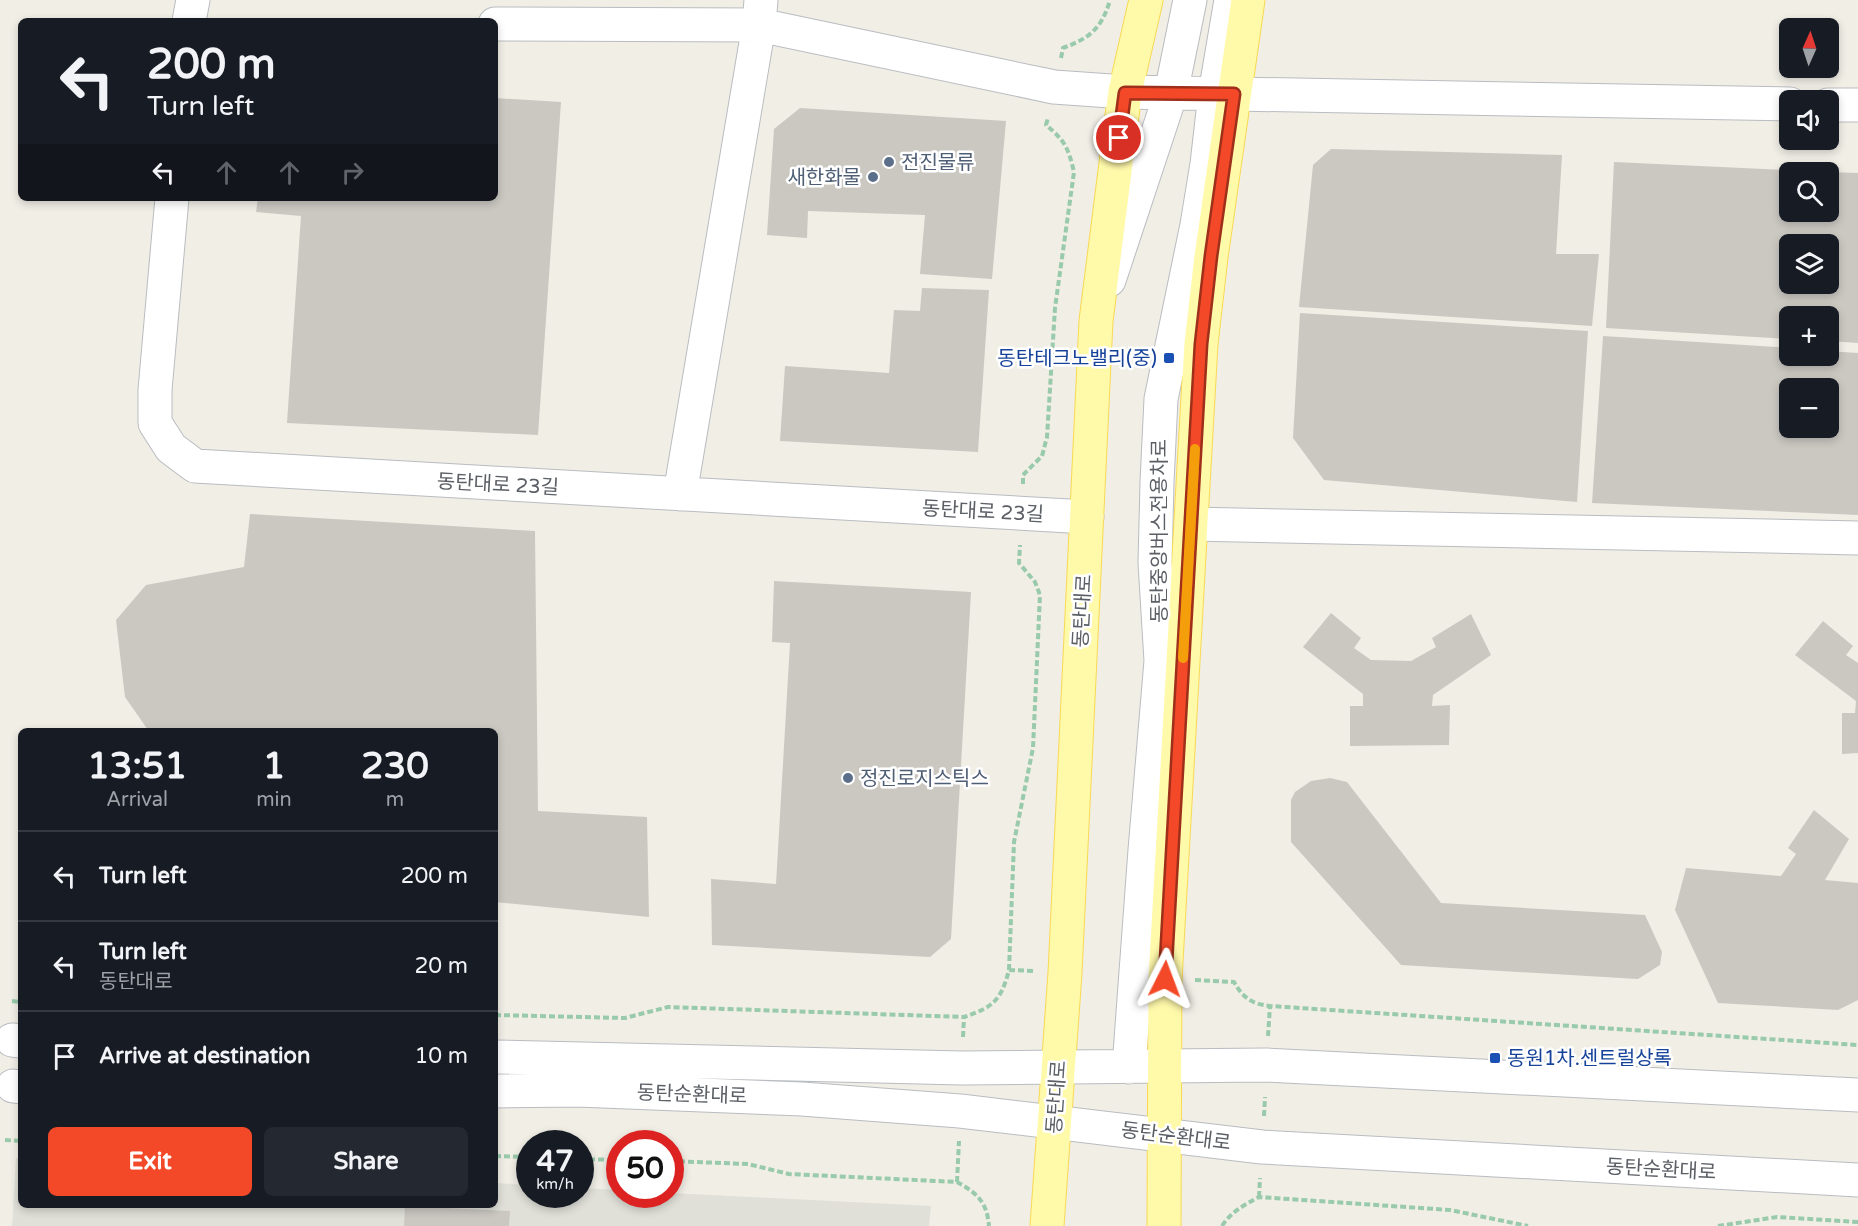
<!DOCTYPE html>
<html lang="en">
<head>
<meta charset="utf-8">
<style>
  body { margin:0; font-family:"Varela Round","Noto Sans KR",sans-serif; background:#242831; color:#f1f3f6; height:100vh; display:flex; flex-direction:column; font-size:22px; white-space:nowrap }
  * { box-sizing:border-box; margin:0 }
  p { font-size:20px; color:#9ea1a6 }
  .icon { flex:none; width:33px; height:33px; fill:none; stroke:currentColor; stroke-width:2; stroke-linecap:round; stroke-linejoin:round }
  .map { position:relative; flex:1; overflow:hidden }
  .panel { position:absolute; left:18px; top:728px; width:480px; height:480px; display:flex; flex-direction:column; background:#171b24; border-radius:9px; box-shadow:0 3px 9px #0003 }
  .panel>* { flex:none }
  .banner { position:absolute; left:18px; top:18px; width:480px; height:183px; border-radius:9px; box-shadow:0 3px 9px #0003; background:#171b24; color:#f1f3f6; overflow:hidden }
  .needle { width:39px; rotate:3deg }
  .controls { position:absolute; left:1779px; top:18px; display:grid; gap:12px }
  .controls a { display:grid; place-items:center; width:60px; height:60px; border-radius:9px; background:#171b24; box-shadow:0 3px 9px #0003; font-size:30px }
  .speed { position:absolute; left:516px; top:1130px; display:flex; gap:12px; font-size:30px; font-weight:700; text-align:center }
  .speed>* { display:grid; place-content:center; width:78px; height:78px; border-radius:50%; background:#171b24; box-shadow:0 3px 9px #0003; line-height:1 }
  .speed small { font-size:15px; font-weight:400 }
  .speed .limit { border:9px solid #d22; background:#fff; color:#111 }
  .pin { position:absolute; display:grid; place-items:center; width:51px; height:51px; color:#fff; margin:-26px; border:3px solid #fff; border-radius:50%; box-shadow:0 2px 6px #0007 }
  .me { position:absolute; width:66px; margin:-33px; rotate:3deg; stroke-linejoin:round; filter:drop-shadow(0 0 4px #0008) }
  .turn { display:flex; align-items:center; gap:21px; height:126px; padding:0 30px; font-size:27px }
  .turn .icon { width:78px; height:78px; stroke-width:2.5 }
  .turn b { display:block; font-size:42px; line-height:51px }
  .lanes { display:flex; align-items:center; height:57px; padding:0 30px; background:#0003; justify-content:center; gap:30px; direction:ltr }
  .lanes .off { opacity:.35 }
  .eta { display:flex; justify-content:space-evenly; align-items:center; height:102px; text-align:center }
  .eta b { font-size:36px; font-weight:800; line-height:42px }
  .primary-button { display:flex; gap:12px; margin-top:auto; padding:12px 30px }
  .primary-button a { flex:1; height:69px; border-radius:9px; background:#f34928; color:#fff; font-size:24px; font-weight:800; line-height:69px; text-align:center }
  .primary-button a+a { background:#242831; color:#f1f3f6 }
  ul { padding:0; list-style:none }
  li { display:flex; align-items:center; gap:18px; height:90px; padding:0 30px; border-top:2px solid #363941 }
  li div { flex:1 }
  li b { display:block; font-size:22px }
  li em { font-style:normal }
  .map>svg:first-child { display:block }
</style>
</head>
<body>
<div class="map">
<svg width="1858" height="1226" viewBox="0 0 1858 1226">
  <rect width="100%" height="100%" fill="#f0eee5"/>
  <path fill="#e0e0d9" d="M16,1158H21V1204H495V1183L529,1185L530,1194H580L581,1188L619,1190L620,1194H670L671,1193L931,1206L929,1226H12Z"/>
  <path fill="#cbc8c2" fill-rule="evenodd" d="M495,98L561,102L538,435L287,423L301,216L256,212L258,198H495Z
    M800,108L1006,121L992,279L920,274L925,215L808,211L807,238L767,235L774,129Z
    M1331,149L1562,155L1556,254H1599L1592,326L1299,307L1313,165Z
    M1614,162L1808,171L1807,172H1790V212H1828V172L1858,173V343L1828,341V316H1790V339L1606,328ZM1790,244H1828V284H1790Z
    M922,288L989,290L978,452L780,441L785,366L889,373L894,310L920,311Z
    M1300,313L1588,331L1577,502L1324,480L1293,438Z
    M1603,336L1790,348V356H1828V351L1858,353V515L1592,503ZM1790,388H1828V428H1790Z
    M250,514L535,531L538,811L647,817L649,917L495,902V730H148L125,697L116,620L146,585L244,567Z
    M774,581L971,592L951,939L930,957L712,945L711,879L776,884L790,643L772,642Z
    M1331,613L1361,638L1354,648L1371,660L1411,661L1436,647L1432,638L1471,614L1491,655L1433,695L1432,706L1450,705L1449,745L1350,746V706H1363V694L1303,647Z
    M1823,621L1853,646L1846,655L1858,663V753L1842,754V713H1855L1856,701L1795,655Z
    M1330,778L1347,782L1441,903L1645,915L1662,952L1660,965L1638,979L1401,965L1291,842V800L1295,792L1311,781Z
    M1814,810L1849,839L1825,880L1858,883V1000L1838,1010L1718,1003L1675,910L1686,868L1781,876L1796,854L1788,848Z
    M405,1206L510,1211L509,1226H404Z"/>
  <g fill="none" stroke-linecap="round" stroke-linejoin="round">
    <defs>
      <path id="minor" d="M189,21L193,0
        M495,24L759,25L1054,87L1125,92L1790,104
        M1828,105H1858
        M172,198L155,390V423L171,448L195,466L1087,517
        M1109,280L1171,93L1190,0
        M680,494L759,25L761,0
        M1191,524L1858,538
        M12,1040L21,1041
        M495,1057L962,1068L1266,1065L1858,1095
        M1129,1067L1145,850L1161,661L1155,563L1157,482L1161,399L1197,225L1207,164L1215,94L1231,0
        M13,1086L21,1087
        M495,1091L578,1090L802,1099L960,1111L1262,1147L1858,1180"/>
      <path id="major" d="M1047,1226L1065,973L1096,321L1125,92L1146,0
        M1164,1226L1165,979L1201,344L1211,257L1248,0"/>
    </defs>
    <use href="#minor" stroke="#b9bcc1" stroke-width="35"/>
    <use href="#major" stroke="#f9d954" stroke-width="35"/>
    <path stroke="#98caab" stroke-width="4" stroke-dasharray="6 3" stroke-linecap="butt" d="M1061,58L1063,48C1090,38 1102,28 1110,0
      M1023,484V475L1042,456L1047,437L1055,308L1074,172C1068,147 1065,141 1046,125L1048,118
      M1009,970L1035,971
      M1195,980L1234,982C1243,998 1252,1004 1270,1006L1858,1045
      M12,1001L21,1002
      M495,1015L625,1018L668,1007L964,1017C994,1007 1001,1000 1009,970L1014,842L1033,748L1040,595L1035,582L1019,563L1020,545
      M1268,1036L1270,1006
      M963,1037L964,1017
      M1264,1116L1265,1097
      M5,1140L21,1141
      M495,1156L530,1157
      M580,1159L620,1160
      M670,1161L748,1164L789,1174L957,1182C977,1193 987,1202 989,1226
      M957,1182L959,1141
      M1259,1197L1260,1178
      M1222,1226C1231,1212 1244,1205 1259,1197L1450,1210L1528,1226
      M1718,1226L1777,1217L1858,1222"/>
    <use href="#minor" stroke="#fff" stroke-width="33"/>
    <use href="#major" stroke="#fff9aa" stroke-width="33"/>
  </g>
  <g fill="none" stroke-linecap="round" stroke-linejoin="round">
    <defs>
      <path id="route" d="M1119,138L1125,93L1234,94L1211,256L1201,344L1165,979"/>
    </defs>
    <use href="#route" stroke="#9e2f1a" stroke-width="15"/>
    <use href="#route" stroke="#f34928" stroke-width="10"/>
    <path stroke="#f59e0b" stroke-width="10" d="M1183,658L1195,449"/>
  </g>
  <g fill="#5c6f8a" stroke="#fff" stroke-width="2">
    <circle cx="889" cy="162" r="6"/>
    <circle cx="873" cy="177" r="6"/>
    <circle cx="848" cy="778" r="6"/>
  </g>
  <g fill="#1a4fb4" stroke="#fff" stroke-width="2">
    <rect x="1163" y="352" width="12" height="12" rx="3"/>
    <rect x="1489" y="1052" width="12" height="12" rx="3"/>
  </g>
  <g text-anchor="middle" stroke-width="5" stroke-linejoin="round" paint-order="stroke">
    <g font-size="20" fill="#4e5e75" stroke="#fff" text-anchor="start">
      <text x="901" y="169">전진물류</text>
      <text x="861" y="184" text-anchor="end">새한화물</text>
      <text x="860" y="785">정진로지스틱스</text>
    </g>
    <g font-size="20" fill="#164399" stroke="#fff" text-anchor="end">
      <text x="1157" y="365">동탄테크노밸리(중)</text>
      <text x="1507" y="1065" text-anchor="start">동원1차.센트럴상록</text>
    </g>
    <g font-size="20" fill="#5c6066" stroke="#fff">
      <text transform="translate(498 484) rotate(3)" y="7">동탄대로 23길</text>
      <text transform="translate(983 511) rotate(3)" y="7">동탄대로 23길</text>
      <text transform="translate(1159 531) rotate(-90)" y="7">동탄중앙버스전용차로</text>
      <text transform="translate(1082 611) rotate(-87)" y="7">동탄대로</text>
      <text transform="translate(692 1094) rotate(2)" y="7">동탄순환대로</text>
      <text transform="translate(1056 1097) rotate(-86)" y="7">동탄대로</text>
      <text transform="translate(1176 1136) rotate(7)" y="7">동탄순환대로</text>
      <text transform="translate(1661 1169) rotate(3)" y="7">동탄순환대로</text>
    </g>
  </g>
</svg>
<div class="controls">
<a><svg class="needle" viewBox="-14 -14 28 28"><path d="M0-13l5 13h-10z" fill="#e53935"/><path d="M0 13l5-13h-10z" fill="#9ea1a6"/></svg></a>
<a><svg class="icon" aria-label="sound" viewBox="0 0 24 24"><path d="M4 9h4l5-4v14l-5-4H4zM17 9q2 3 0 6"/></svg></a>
<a><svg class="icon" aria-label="search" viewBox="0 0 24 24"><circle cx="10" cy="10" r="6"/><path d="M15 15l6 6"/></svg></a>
<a><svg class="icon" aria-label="layers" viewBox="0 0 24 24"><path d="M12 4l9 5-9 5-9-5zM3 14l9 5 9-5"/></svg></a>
<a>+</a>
<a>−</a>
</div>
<div class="speed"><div>47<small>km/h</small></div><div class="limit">50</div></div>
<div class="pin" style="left:1119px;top:138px;background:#d93025"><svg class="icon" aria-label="arrive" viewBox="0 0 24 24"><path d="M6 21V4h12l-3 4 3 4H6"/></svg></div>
<svg class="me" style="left:1165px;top:979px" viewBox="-20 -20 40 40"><path d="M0-17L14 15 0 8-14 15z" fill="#f34928" stroke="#fff" stroke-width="4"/></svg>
<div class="banner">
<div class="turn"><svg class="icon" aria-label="left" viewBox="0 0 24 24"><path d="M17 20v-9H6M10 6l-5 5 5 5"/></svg><div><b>200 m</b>Turn left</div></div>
<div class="lanes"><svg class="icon" aria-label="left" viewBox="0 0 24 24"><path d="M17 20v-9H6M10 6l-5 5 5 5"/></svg><svg class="icon off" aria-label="ahead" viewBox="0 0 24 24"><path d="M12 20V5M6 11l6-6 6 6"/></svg><svg class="icon off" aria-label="ahead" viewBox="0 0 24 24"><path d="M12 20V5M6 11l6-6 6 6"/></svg><svg class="icon off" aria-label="right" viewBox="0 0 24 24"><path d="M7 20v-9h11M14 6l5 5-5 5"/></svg></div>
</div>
<section class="panel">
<div class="eta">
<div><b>13:51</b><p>Arrival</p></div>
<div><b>1</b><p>min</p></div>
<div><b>230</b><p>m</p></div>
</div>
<ul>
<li><svg class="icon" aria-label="left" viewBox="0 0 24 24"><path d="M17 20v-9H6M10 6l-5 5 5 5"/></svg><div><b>Turn left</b></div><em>200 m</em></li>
<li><svg class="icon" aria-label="left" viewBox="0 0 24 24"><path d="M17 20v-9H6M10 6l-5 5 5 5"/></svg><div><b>Turn left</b><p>동탄대로</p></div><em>20 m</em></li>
<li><svg class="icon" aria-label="arrive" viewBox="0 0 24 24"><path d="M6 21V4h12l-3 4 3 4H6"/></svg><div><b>Arrive at destination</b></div><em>10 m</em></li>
</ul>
<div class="primary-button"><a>Exit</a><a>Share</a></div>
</section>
</div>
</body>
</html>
